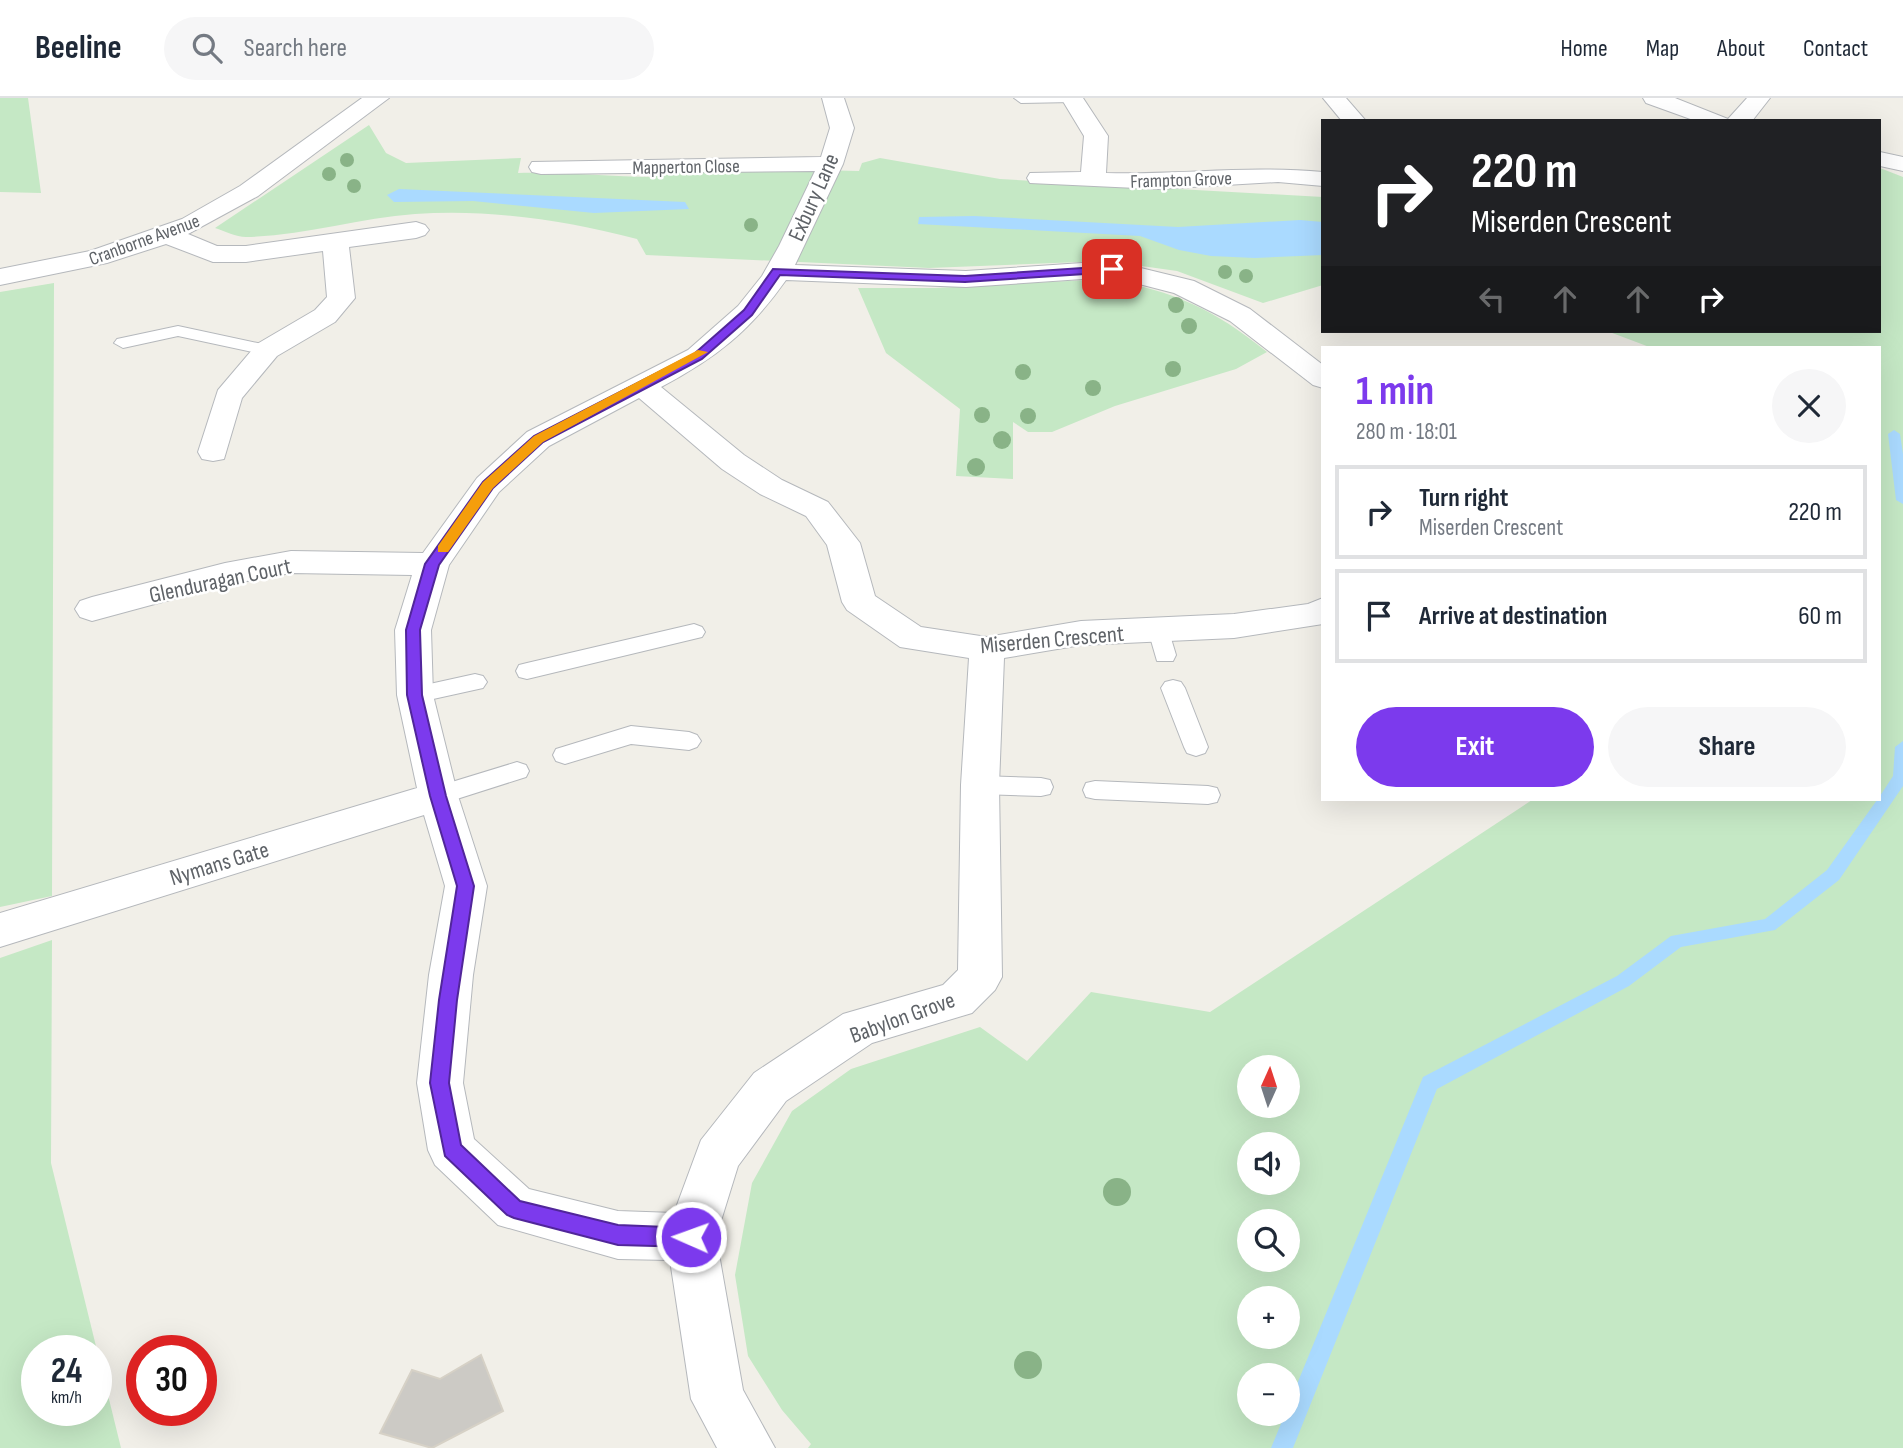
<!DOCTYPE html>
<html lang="en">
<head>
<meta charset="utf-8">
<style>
  body { margin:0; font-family:"Sofia Sans Condensed",sans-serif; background:#f6f6f7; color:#1f2937; height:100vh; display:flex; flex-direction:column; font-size:26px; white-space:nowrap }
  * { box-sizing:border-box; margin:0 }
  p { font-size:23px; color:#747a83 }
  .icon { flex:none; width:38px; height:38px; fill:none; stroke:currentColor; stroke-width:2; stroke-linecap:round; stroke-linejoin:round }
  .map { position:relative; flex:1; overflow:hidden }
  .drawer { position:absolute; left:1321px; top:248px; width:560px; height:455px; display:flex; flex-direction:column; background:#fff; border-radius:0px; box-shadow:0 7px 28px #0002 }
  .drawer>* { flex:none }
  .top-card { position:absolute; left:1321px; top:21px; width:560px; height:214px; border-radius:0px; box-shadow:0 7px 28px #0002; background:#202124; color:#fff; overflow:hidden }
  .needle { width:46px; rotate:3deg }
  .fabs { position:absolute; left:1237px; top:957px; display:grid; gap:14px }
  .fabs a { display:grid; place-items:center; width:63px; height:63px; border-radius:50%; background:#fff; box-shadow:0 7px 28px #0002; font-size:35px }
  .speed { position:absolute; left:21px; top:1237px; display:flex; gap:14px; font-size:35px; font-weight:700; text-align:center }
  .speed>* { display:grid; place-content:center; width:91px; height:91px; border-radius:50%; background:#fff; box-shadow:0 7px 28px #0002; line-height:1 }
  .speed small { font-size:18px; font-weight:400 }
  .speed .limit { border:10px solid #d22; background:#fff; color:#111 }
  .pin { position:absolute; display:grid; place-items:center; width:60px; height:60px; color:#fff; margin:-30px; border-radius:14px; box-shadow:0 4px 10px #0006 }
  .me { position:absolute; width:77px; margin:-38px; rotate:272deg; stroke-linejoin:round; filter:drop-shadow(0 0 5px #0008) }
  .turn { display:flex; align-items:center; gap:24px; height:147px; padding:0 35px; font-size:32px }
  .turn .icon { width:91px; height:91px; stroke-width:2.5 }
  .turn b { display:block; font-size:49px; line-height:60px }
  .lanes { display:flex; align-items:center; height:66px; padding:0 35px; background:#0003; justify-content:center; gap:35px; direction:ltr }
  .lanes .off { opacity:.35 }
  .round { display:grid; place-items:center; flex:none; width:74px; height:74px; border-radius:37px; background:#f6f6f7 }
  .summary { display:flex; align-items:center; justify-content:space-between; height:119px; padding:0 35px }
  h1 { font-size:42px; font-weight:700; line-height:52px; color:#7c3aed }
  .action { display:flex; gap:14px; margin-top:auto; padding:14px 35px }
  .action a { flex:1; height:80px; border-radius:42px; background:#7c3aed; color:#fff; font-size:28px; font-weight:700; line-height:80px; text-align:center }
  .action a+a { background:#f6f6f7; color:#1f2937 }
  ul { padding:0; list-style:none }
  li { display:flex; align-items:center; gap:21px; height:94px; margin:0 14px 10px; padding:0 21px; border:4px solid #e0e1e3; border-radius:0px }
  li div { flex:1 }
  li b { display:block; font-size:26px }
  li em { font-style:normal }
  header { display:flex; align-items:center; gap:42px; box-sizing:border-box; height:98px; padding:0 35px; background:#fff; border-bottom:2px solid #e0e1e3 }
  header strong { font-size:33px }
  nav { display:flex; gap:38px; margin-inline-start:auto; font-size:24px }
  .search { width:490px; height:63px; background:#f6f6f7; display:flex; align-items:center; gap:18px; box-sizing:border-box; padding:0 24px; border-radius:38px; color:#747a83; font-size:26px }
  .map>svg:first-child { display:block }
</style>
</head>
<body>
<header>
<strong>Beeline</strong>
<div class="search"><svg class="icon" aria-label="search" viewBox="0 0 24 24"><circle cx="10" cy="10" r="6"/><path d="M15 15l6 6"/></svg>Search here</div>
<nav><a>Home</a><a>Map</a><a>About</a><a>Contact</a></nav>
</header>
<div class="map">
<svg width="1903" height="1350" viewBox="0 0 1903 1350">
  <rect width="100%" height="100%" fill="#f1efe8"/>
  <path fill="#c5e8c5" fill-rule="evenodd" d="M0,0H28L41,95L0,94Z
    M369,27L386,55L406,65L521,60L518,75C565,74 609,79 655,79L662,73L773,71L859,73L862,65L880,60L1000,81L1323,99V187L1263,205L1177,173L1106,163L929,170L646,157L637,141C564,122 490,111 415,116C359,120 302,138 246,139C236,139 225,133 215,130Z
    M1880,70L1903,79V1350H808L811,1346L782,1312L748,1258L735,1177L752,1085L792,1013L851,971L980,929L1027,963L1091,894L1210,914L1532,702H1880V250H1652L1607,233H1880ZM1250,970H1288V1008H1250ZM1250,1046H1288V1085H1250ZM1250,1124H1288V1162H1250ZM1250,1200H1288V1239H1250ZM1250,1278H1288V1316H1250Z
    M1107,181C1176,194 1212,210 1267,254L1236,271L1115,308L1052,334H1028L1013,324V381L956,378L960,311L886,255L858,190H935Z
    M54,185L52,798L0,809V194Z
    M52,842L51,1065L121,1350H0V860ZM37,1253H96V1312H37Z"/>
  <path fill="#aadaff" d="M399,91L685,104L689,111L594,115L473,103L394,104L387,97Z
    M974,118L1178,129L1300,122L1323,124V157L1255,160L1211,158L1179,152L1140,138L918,126L919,119Z"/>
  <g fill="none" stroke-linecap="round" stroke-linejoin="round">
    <path fill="#aadaff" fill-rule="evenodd" d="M1894,332L1900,336L1903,356V406L1896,402L1888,336Z
      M1903,643V688L1839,782L1775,832L1681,849L1629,888L1437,991L1293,1350H1271L1285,1316H1288V1308L1423,979L1617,878L1671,838L1765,821L1827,772L1877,702H1880V698L1893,678L1895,649Z"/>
  </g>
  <path fill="#cccac5" stroke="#d6d1c6" stroke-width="2" d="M481,1257L503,1313L432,1350L380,1335L412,1272L440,1281Z"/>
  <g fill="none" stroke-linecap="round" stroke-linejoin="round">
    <defs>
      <path id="service" d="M1014,0H1080L1073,4L1021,5Z
        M178,228L267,247L276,252L267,257L178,238L123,250L114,245L117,241Z
        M1159,524L1167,527L1176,557L1173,563H1157L1148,532L1151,527Z
        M694,526L702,529L705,534L702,539L527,581L519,579L516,573L519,567L527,565Z
        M475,576L483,578L487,584L483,590L415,605L407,603L403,597L407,591Z
        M1173,582L1181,584L1185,590L1208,649L1205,655L1196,658L1187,655L1184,649L1161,590L1165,584Z
        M631,628L689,634L697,637L701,643L697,649L689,652L631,646L565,666L556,663L553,657L556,651Z
        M517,664L526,667L529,673L526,679L438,707L429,705L426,698L429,691Z
        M980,678L1041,680L1050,682L1053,689L1050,696L1041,698L980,696L971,694L968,687L971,680Z
        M1095,683L1208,688L1217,690L1220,697L1217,704L1208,706L1095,701L1086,699L1083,692L1086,685Z"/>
      <path id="minor" d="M362,0H389L258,98L188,136L217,148H246L416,124L425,127L429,132L425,137L416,140L349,149L355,200L335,224L277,258L242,300L224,361L213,363L202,361L198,354L218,292L257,246L315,212L327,199L323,153L246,164H213L166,146L107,165L0,187V171L90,153L182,121L240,88Z
        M822,0H844L854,30L843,66L795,167L966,173L1112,163L1194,183L1250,211L1323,267V290L1313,287L1230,223L1174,195L1112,179L966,189L786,182C750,233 716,260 661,289L744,357L782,382L828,404L860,445L875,498L921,529L987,539L1081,523L1234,516L1308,506L1323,500V526L1234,540L1081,547L1004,560L999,687L1002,879L995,892L972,915L872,945L786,1003L738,1068L716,1139L743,1292L775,1350H717L691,1301L670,1162L618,1161L498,1127L435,1067L428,1052L417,985L429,877L445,788L424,717L0,849V815L417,690L397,597L395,532L412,477L291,475L225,487L92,523L80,519L75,511L80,503L92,499L225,465L291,453L423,455L477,380L527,334L688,252L738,208L762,178L779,148L815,73L541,76L532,74L529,69L532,64L821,59L830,30ZM639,300L722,371L760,396L806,418L827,447L842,504L847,512L900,549L969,560L961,687L958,872L943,887L843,916L754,975L701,1042L674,1115L618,1113L529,1091L474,1041L463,985L473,877L487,788L458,698L433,597L431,532L449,467L499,394L549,348Z
        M1061,0H1083L1108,38L1106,75C1178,77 1251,67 1323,74V88L1278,84L1158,91L1030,85L1027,80L1030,75L1081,74L1084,38Z
        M1323,0H1346L1366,23H1342Z
        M1643,0H1675L1728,21L1747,0H1770L1752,23H1696L1646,5Z
        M1880,54L1903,59V73L1880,68Z"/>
    </defs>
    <use href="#service" stroke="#b5b8bc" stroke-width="2"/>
    <use href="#minor" stroke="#b5b8bc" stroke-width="2"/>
    <use href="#service" fill="#fff" fill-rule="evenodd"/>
    <use href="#minor" fill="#fff" fill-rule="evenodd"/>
  </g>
  <g fill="#89b387">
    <circle cx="347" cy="62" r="7"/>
    <circle cx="329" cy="76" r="7"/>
    <circle cx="354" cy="88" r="7"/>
    <circle cx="751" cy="127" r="7"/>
    <circle cx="1225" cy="174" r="7"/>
    <circle cx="1246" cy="178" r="7"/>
    <circle cx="1118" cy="191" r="7"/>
    <circle cx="1176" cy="207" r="8"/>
    <circle cx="1189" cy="228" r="8"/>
    <circle cx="1173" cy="271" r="8"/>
    <circle cx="1023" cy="274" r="8"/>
    <circle cx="1093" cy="290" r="8"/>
    <circle cx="982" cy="317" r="8"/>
    <circle cx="1028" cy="318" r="8"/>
    <circle cx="1002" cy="342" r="9"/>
    <circle cx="976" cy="369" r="9"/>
    <circle cx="1117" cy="1094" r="14"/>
    <circle cx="1028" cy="1267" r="14"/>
  </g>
  <path fill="#7c3aed" stroke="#51269a" stroke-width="2" d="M1112,168L1115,169V174L965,184L780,177L752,217L702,261L543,344L493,390L439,467L420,532L422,597L446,698L474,788L457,902L449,985L461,1047L520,1103L618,1127L691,1130L698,1133L701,1139L698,1146L691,1149L618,1147L514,1120L507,1117L445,1058L430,985L439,902L457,788L430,698L407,597L406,532L425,466L483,384L534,338L694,256L744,212L773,171L965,178Z"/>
  <path fill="#f59e0b" d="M698,252L708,254L543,344L493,390L448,454H438V448L483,384L534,338Z"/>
  <g text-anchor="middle" stroke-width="5" stroke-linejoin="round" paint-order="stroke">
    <g font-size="19" fill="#5f6368" stroke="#fff">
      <text transform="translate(686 68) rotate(-1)" y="7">Mapperton Close</text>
      <text transform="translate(1181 81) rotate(-2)" y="7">Frampton Grove</text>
      <text transform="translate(144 141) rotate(-20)" y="7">Cranborne Avenue</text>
    </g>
    <g font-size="23" fill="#5f6368" stroke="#fff">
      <text transform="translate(813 99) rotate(-66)" y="8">Exbury Lane</text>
      <text transform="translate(220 482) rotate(-12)" y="8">Glenduragan Court</text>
      <text transform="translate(1052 541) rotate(-5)" y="8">Miserden Crescent</text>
      <text transform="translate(219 765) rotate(-17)" y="8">Nymans Gate</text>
      <text transform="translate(902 919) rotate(-20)" y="8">Babylon Grove</text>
    </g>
  </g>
</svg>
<div class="fabs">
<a><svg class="needle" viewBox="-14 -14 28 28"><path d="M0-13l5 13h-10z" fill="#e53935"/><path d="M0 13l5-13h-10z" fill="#747a83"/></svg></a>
<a><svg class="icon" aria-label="sound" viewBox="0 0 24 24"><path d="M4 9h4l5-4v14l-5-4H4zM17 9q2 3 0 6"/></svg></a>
<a><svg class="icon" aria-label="search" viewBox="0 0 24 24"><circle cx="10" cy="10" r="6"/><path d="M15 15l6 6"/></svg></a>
<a>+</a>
<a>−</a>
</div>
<div class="speed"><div>24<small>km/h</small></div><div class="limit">30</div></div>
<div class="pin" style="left:1112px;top:171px;background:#d93025"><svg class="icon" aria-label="arrive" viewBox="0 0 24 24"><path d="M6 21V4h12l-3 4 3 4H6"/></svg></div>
<svg class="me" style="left:691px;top:1139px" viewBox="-20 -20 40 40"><circle r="17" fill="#7c3aed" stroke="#fff" stroke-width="3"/><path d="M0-11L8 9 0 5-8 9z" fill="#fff"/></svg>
<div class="top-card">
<div class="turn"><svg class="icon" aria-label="right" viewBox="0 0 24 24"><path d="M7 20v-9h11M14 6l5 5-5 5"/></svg><div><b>220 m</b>Miserden Crescent</div></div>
<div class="lanes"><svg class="icon off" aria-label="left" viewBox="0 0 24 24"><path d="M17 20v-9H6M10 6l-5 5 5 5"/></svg><svg class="icon off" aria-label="ahead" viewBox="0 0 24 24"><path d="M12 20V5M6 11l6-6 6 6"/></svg><svg class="icon off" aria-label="ahead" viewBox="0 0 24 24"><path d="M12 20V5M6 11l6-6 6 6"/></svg><svg class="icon" aria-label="right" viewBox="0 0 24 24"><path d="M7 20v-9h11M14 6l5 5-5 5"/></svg></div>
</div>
<section class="drawer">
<div class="summary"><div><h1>1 min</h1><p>280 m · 18:01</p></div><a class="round"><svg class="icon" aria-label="close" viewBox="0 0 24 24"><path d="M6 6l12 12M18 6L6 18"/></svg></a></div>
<ul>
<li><svg class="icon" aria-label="right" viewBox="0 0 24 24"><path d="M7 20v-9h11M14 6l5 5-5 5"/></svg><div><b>Turn right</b><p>Miserden Crescent</p></div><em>220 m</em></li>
<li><svg class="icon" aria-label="arrive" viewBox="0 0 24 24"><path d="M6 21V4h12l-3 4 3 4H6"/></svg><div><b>Arrive at destination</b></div><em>60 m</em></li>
</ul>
<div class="action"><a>Exit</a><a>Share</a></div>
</section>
</div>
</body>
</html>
